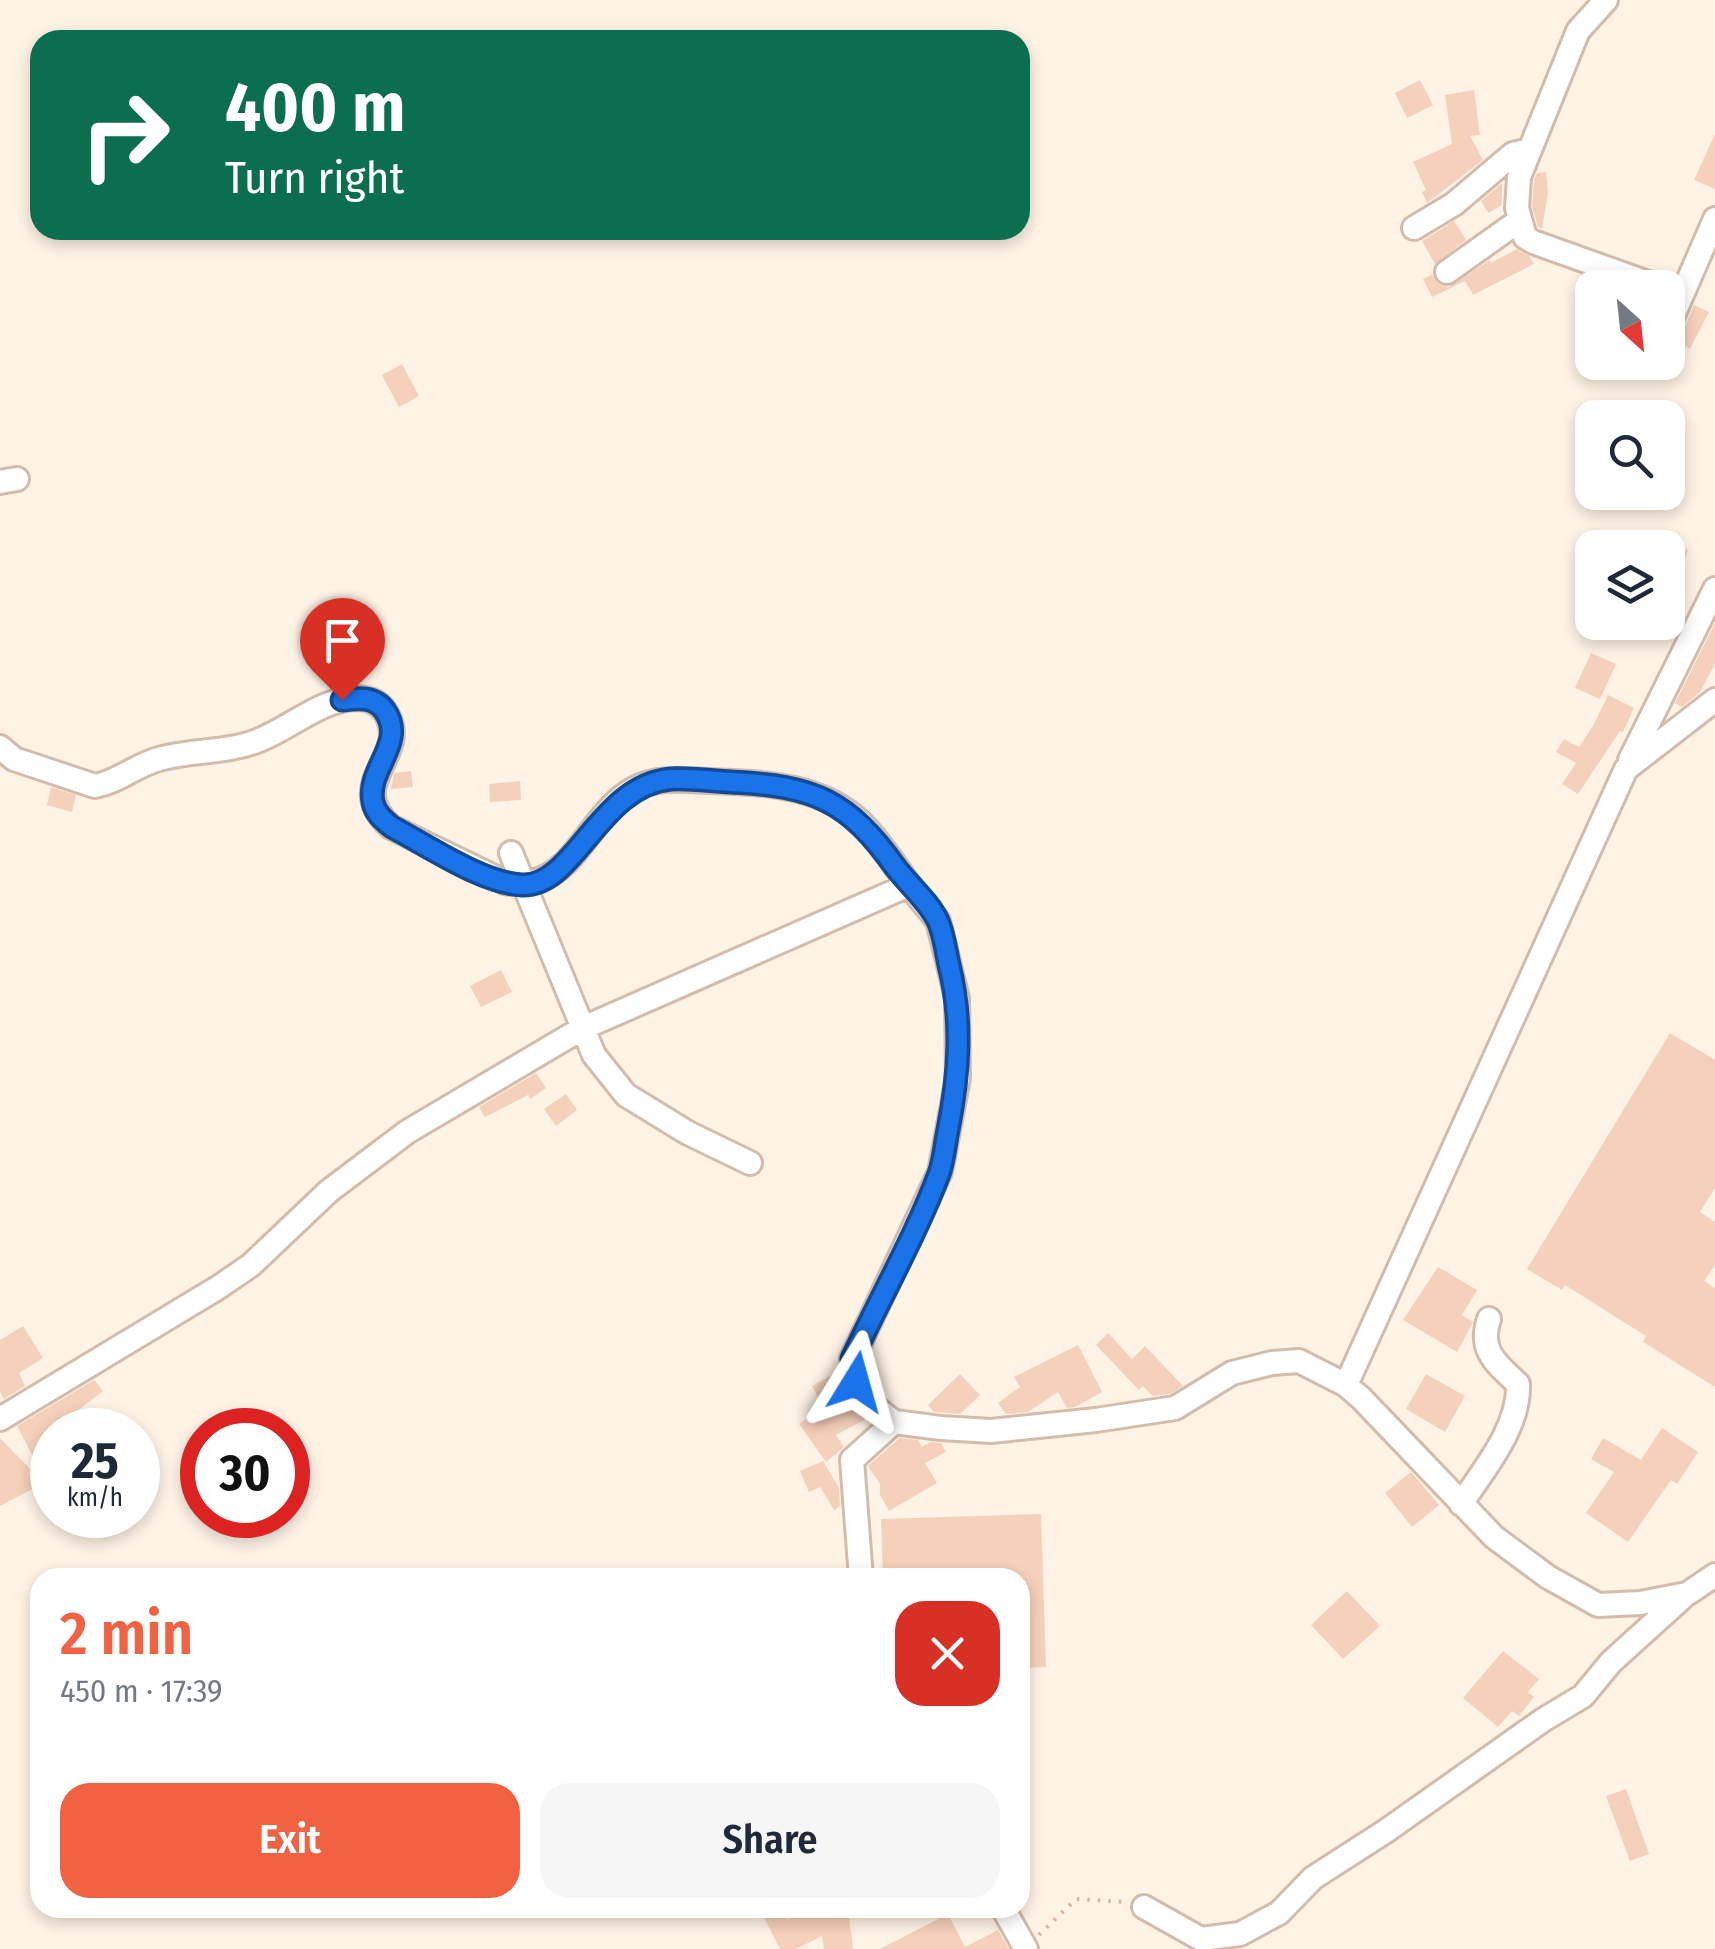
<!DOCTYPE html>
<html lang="en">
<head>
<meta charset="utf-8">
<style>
  body { margin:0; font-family:"Fira Sans Condensed",sans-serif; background:#f6f6f7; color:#1f2937; height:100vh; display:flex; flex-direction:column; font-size:38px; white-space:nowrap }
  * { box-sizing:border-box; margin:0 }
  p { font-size:32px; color:#747a83 }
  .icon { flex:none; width:55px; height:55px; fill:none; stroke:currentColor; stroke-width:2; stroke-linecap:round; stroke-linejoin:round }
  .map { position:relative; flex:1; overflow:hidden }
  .panel { position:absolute; left:30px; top:1568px; width:1000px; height:350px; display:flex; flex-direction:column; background:#fff; border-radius:30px; box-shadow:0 5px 15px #0003 }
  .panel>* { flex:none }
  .hud { position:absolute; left:30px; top:30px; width:1000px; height:210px; border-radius:30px; box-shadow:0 5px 15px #0003; background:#0b6e4f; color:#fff; overflow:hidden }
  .needle { width:65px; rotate:153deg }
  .controls { position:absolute; left:1575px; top:270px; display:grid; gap:20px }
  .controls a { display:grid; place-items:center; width:110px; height:110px; border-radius:20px; background:#fff; box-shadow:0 5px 15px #0003; font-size:50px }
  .speed { position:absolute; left:30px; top:1408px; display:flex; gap:20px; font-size:50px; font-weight:700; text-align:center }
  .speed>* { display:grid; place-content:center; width:130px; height:130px; border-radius:50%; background:#fff; box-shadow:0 5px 15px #0003; line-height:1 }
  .speed small { font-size:25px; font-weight:400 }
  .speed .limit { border:15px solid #d22; background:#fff; color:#111 }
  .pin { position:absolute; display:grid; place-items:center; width:85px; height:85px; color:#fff; margin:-102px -42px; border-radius:50% 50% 50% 0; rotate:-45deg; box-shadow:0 0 10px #0007 }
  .pin .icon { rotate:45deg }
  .me { position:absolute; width:110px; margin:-55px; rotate:8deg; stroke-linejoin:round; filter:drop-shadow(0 0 8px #0008) }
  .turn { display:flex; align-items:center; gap:35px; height:210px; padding:0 30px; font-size:45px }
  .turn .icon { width:130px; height:130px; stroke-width:2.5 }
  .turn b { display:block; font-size:70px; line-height:85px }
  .round { display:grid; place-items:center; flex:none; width:105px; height:105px; border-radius:30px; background:#f6f6f7 }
  .headline { display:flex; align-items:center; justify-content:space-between; height:170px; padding:0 30px }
  h1 { font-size:60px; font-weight:600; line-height:75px; color:#f06242 }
  .primary-button { display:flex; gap:20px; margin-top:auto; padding:20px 30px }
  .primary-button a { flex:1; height:115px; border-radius:30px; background:#f06242; color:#fff; font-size:40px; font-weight:600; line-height:115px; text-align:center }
  .primary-button a+a { background:#f6f6f7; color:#1f2937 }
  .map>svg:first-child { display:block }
</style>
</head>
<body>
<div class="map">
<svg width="1715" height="1949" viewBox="0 0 1715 1949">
  <rect width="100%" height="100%" fill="#fef3e5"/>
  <path fill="#f5d0ba" d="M1420,80L1433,105L1407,118L1395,93Z
    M1474,90L1480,135L1470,136L1483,160L1427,203L1422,192L1426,190L1413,162L1452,144L1445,95Z
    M1715,134V189L1694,180Z
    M1546,172L1548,192L1542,229L1538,227L1532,206L1534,180L1537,173Z
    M1502,183V205L1488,213L1481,201Z
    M1454,221L1466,240L1435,264L1422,241Z
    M1517,249L1530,257L1534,264L1473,295L1465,281L1432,297L1423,279L1432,275L1440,285L1449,287L1490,260L1491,263Z
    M1694,305L1709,312L1690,349L1674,340L1682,333Z
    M402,364L419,396L399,407L382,375Z
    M1668,543L1688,550L1682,567L1668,562Z
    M1715,623V664L1700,692L1682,707L1675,703Z
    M1591,653L1616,664L1600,699L1575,688Z
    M1608,695L1634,708L1623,732L1620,731L1578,794L1562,784L1576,763L1556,752L1564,739L1579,747L1593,726Z
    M411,771L413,787L391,789L394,773Z
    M520,781L521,800L490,802L489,784Z
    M51,787L76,795L72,812L47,805Z
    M501,970L512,992L481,1007L470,986Z
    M1670,1033L1715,1060V1188L1700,1212L1715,1222V1265L1704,1281L1715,1288V1387L1643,1342L1646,1336L1565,1285L1562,1290L1527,1269Z
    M536,1073L546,1088L530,1099L528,1095L485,1117L479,1107Z
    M566,1094L577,1110L556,1126L544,1109Z
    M1438,1267L1477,1290L1462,1315L1473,1322L1457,1352L1403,1320Z
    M23,1326L43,1358L19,1373L25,1386L4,1399L0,1392V1340Z
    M1108,1333L1132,1359L1145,1346L1183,1386L1170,1394L1153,1396L1143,1386L1139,1390L1096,1345Z
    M1078,1345L1102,1392L1075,1407L1067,1408L1058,1392L1028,1412L1006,1414L998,1403L1020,1387L1014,1377Z
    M839,1371L844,1390L866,1419L836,1435L844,1447L826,1462L799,1424L823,1406L812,1386Z
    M960,1374L980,1395L960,1414L934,1412L928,1405Z
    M1426,1374L1465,1396L1445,1432L1406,1409Z
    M94,1380L103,1391L52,1430V1463L41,1472L17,1426Z
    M1662,1428L1698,1452L1677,1484L1671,1480L1628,1542L1586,1513L1614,1472L1591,1459L1603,1438L1641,1460Z
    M0,1438L34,1473L40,1485L0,1506Z
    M900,1438L918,1440L922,1447L930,1442L941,1443L946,1452L925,1463L937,1483L889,1511L880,1495V1484L868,1466Z
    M823,1461L839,1488L840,1506L834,1510L820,1487L809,1492L800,1471Z
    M1411,1472L1439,1505L1412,1527L1385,1493Z
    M1041,1514L1046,1667L1020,1668V1578H883L881,1519Z
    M1347,1591L1380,1626L1343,1659L1311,1625Z
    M1503,1651L1539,1679L1528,1692L1534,1697L1519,1716L1512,1711L1498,1727L1463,1698Z
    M1626,1789L1649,1854L1630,1861L1606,1796Z
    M759,1908H787V1919L810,1908H848L853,1949H824L822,1936L796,1949H780Z
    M948,1914L965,1947L998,1930L1009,1949H880Z"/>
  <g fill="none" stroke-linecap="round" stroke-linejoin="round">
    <defs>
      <path id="street" d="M1606,0L1578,31L1519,177L1517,208L1525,237L1533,242L1662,288
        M1414,228L1454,204L1513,154L1530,150
        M1447,272L1520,220
        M1668,327L1715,219
        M0,482L17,479
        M0,747L14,759L95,786C118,782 136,765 159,759C191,750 225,753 257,741C289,729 321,699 356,698C370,698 381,703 387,715C410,756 342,784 391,827L504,882C573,895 584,817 634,789C657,776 685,780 710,781C762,783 822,784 862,824C880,842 894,864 909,885
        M1630,760L1715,589
        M511,853L594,1055L626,1095L688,1133L750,1163
        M1346,1385L1626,769L1715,700
        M0,1419L219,1287L251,1265L329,1191L407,1132L583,1028L909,885L938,921L957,998L958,1078L940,1172L852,1359L856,1382L876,1408L894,1422L941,1428L991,1431L1096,1420L1175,1408L1232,1373L1272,1363L1299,1361L1346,1385L1362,1399L1494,1537L1548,1577L1598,1605L1640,1603L1687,1594L1715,1575
        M1461,1504C1484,1469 1520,1427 1518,1384C1497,1364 1478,1351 1489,1319
        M861,1578L852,1460L894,1422
        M1144,1907L1201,1939L1240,1934L1279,1913L1313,1878L1386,1831L1543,1720L1583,1696L1611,1662L1684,1596
        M1003,1908L1026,1949"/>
    </defs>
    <use href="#street" stroke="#d3bcac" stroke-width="28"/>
    <path stroke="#dab39d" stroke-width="4" stroke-dasharray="2.5 8" stroke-linecap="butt" d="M1039,1935L1076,1899L1125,1902"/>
    <use href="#street" stroke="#fff" stroke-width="22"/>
  </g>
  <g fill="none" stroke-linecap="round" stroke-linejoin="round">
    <defs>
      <path id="route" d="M342,700C358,698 375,696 385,711C407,743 366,769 373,802C375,813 383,820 392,827C428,846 482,883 522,885C575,887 599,785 671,779C690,778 711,781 731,782C814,786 848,800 896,868C909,885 929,902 938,921C944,934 946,952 949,965C963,1021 959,1074 948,1130C945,1144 944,1160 939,1174C915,1237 880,1298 852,1359L856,1382"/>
    </defs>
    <use href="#route" stroke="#114b97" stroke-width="25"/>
    <use href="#route" stroke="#1a73e8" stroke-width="18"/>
  </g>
</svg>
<div class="controls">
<a><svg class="needle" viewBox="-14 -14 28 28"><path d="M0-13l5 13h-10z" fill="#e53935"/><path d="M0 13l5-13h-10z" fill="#747a83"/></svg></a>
<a><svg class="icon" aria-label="search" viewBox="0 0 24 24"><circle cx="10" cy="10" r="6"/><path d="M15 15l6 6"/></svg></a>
<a><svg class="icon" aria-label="layers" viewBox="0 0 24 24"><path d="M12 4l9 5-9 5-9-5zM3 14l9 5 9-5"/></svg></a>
</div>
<div class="speed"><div>25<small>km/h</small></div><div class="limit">30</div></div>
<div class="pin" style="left:342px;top:700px;background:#d93025"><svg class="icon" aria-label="arrive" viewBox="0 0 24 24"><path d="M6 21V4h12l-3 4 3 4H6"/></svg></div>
<svg class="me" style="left:856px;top:1382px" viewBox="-20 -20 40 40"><path d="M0-17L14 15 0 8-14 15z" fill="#1a73e8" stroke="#fff" stroke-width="4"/></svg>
<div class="hud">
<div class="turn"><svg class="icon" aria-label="right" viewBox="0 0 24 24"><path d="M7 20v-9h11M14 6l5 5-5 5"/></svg><div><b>400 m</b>Turn right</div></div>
</div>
<section class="panel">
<div class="headline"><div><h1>2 min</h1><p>450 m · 17:39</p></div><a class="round" style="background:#d93025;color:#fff"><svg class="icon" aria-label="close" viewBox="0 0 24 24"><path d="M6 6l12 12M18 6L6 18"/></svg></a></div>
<div class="primary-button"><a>Exit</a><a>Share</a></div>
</section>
</div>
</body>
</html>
